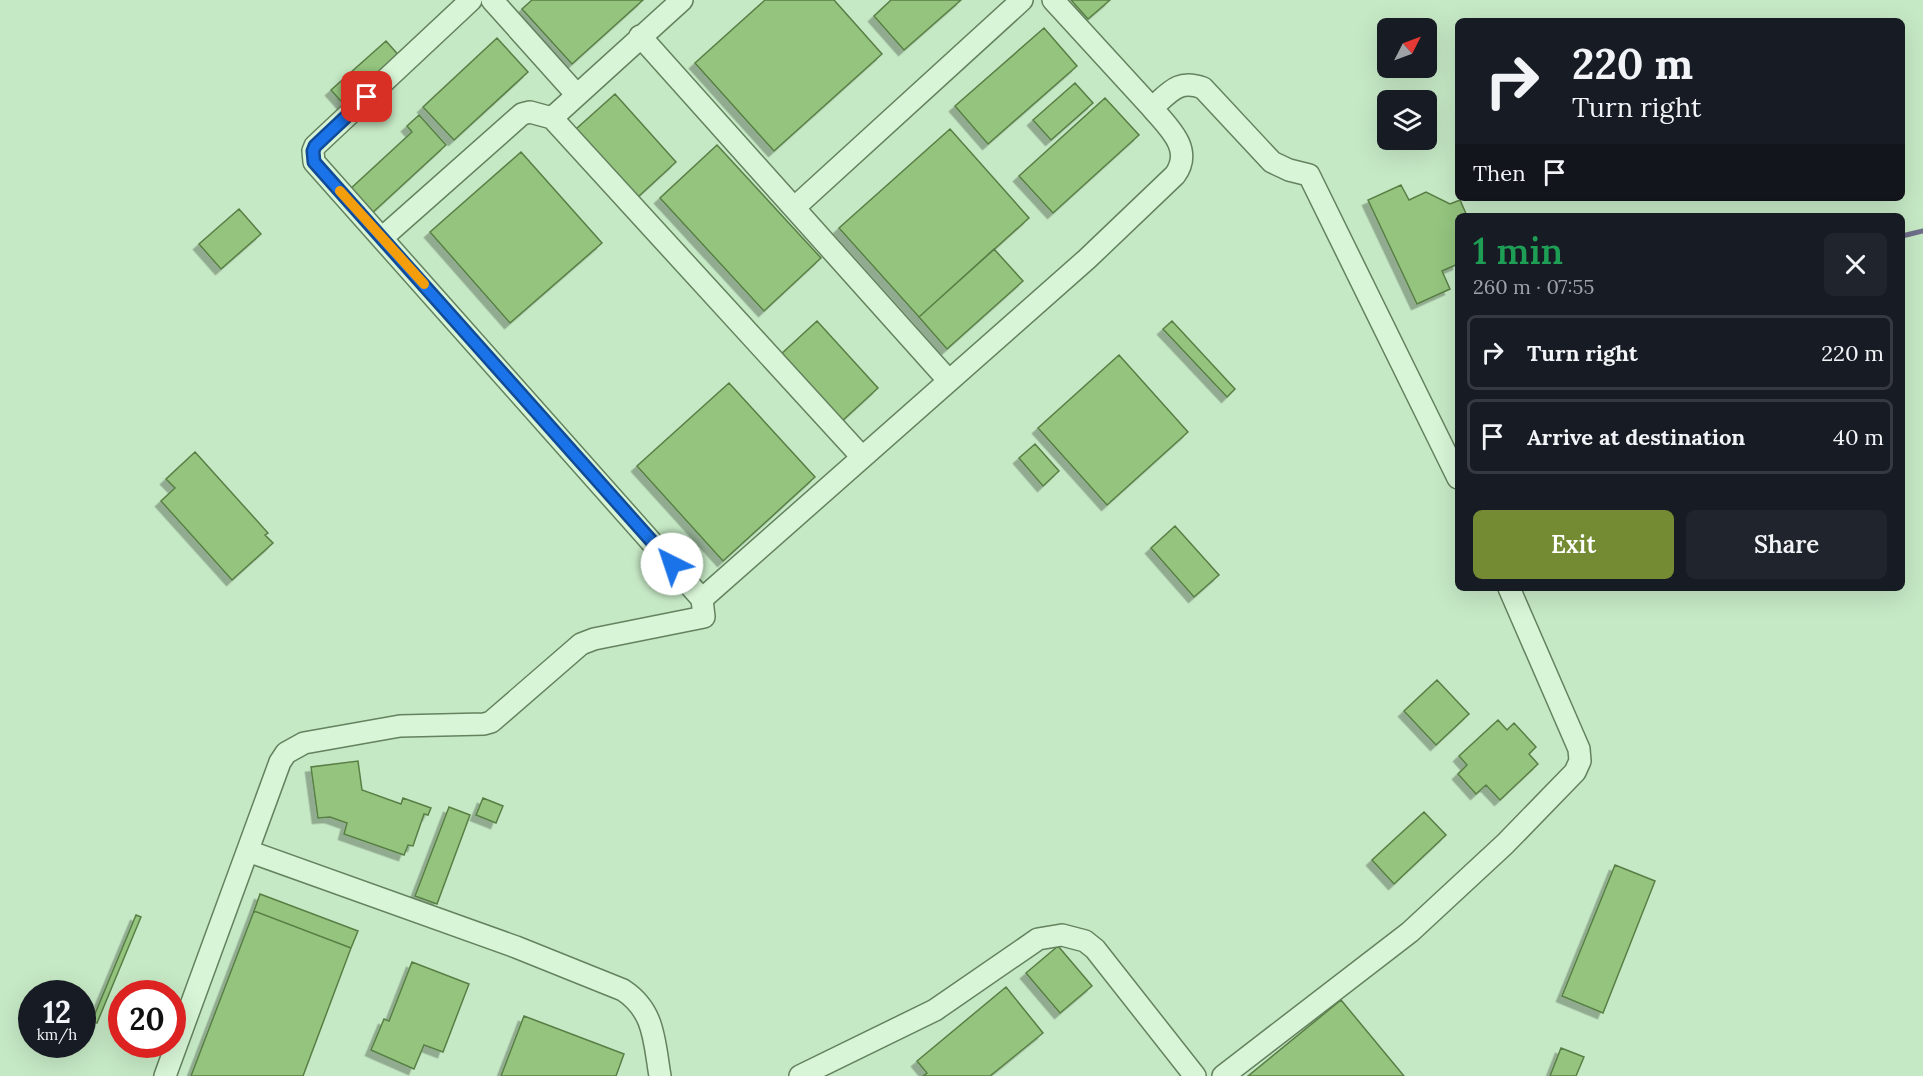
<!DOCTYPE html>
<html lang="en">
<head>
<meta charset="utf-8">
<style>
  body { margin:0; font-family:Lora,serif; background:#20242c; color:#f1f3f6; height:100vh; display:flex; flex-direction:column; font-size:22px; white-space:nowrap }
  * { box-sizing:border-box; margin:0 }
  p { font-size:20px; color:#9ea1a6 }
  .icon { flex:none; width:33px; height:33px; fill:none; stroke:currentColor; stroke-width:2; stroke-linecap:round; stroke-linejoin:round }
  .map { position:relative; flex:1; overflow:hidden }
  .details { position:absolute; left:1455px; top:213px; width:450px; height:378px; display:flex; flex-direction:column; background:#171b24; border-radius:9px; box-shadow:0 6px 24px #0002 }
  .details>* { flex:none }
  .hud { position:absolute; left:1455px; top:18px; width:450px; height:183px; border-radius:9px; box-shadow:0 6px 24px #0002; background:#171b24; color:#f1f3f6; overflow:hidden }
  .needle { width:39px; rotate:48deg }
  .fabs { position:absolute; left:1377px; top:18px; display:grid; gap:12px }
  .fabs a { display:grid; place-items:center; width:60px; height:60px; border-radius:9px; background:#171b24; box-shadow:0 6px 24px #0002; font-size:30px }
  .speed { position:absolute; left:18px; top:980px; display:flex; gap:12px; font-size:30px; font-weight:700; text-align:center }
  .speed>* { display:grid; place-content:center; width:78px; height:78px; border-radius:50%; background:#171b24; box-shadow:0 6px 24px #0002; line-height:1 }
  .speed small { font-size:15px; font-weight:400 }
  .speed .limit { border:9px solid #d22; background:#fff; color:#111 }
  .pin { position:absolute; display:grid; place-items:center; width:51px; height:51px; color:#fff; margin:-26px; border-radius:12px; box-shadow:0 3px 9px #0006 }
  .me { position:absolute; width:66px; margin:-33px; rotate:319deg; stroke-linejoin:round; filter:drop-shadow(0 0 4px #0008) }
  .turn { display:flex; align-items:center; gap:21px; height:126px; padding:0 18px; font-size:27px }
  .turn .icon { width:78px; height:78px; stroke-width:2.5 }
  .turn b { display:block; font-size:42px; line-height:51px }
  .then { display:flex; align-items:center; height:57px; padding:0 18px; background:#0003; gap:12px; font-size:22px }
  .round { display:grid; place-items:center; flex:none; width:63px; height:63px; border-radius:9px; background:#20242c }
  .headline { display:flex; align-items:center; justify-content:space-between; height:102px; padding:0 18px }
  h1 { font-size:36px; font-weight:600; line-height:45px; color:#1e9e55 }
  .cta { display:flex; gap:12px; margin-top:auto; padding:12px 18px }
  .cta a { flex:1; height:69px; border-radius:9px; background:#748b33; color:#fff; font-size:24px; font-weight:600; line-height:69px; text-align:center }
  .cta a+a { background:#20242c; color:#f1f3f6 }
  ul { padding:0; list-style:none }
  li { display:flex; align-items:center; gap:18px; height:75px; margin:0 12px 9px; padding:0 6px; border:3px solid #363941; border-radius:9px }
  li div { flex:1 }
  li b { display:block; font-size:22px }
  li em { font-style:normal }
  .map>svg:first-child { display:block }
</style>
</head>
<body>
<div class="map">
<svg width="1923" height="1076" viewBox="0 0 1923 1076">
  <defs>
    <filter id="shadow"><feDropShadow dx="-5.5" dy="5.5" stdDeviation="0" flood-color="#0004"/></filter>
  </defs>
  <rect width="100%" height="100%" fill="#c6e9c5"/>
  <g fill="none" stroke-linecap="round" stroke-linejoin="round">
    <path stroke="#6e6e8a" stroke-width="5" d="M1902,236L1923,231"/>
  </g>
  <path fill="#94c47e" stroke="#597f45" stroke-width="1.5" filter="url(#shadow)" d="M532,0H643L572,64L522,9Z
    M765,0H834L882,54L774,151L695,63Z
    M891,0H961L904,50L874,16Z
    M1071,0H1110L1088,19Z
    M1044,28L1077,66L988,144L955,106Z
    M497,38L528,72L454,140L423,107Z
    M386,41L402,59L347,108L331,90Z
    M1075,83L1093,103L1051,140L1033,120Z
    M615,94L676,162L638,197L576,129Z
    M1105,98L1139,135L1053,213L1019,176Z
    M419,115L446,145L370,215L348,191L412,132L407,126Z
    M950,129L1029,218L919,317L839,228Z
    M717,145L821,258L764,311L660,198Z
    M521,152L602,243L510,323L430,232Z
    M1401,185L1409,200L1426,192L1450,204L1460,200L1467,216H1458V264L1442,271L1450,289L1417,304L1368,200Z
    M239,209L261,234L221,269L199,244Z
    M994,249L1023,281L947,349L919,317Z
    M817,321L878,388L840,423L779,356Z
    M1172,321L1235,389L1227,397L1163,329Z
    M1119,355L1188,432L1107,505L1038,428Z
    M729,383L815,477L723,561L637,466Z
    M1035,444L1059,471L1043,486L1019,458Z
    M195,452L268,533L265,535L273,543L232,580L161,501L175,488L166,479Z
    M1175,526L1219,575L1194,597L1151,548Z
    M1437,680L1469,714L1436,745L1404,711Z
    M1498,720L1507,730L1514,723L1536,747L1529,754L1538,764L1500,800L1486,785L1476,794L1458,774L1467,765L1459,756Z
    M358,761L362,790L401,804L403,798L431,808L428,815L424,814L413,846L408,845L404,855L344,834L347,823L330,817L318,818L311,767Z
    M483,798L503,806L496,823L476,815Z
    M449,807L470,815L437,904L415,896Z
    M1424,812L1446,835L1394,884L1372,860Z
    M1615,865L1655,881L1603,1013L1562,996Z
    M260,894L358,931L351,948L254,911Z
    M254,911L351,948L303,1076H191Z
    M136,915L141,917L97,1023L92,1021Z
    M1058,946L1092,986L1060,1013L1026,973Z
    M412,962L469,984L443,1052L424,1045L414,1069L371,1050L384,1019L389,1021Z
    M1006,987L1043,1033L990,1076H923L927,1073L917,1061Z
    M1341,1000L1404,1076H1248Z
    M524,1016L624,1054L616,1076H501Z
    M1561,1048L1584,1057L1576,1076H1550Z"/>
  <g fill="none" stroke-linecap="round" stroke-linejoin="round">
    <defs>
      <path id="minor" d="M471,0L315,146L313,151L314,162L702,599
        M492,0L577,95
        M682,0L552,118L862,457
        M1053,0L1152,108C1170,92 1178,79 1203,88L1272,162L1289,170L1309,175L1458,478
        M640,36L949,381
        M794,208L1022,0
        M382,238L522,114L530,112L552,118
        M248,851L516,947L623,990C655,1011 654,1041 660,1076
        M165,1076L280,762L286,753L304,743L400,726L484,724L491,722L581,644L594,639L704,617L702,599L1087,259L1175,175C1194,149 1168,127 1152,108
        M800,1076L935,1010L1038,939L1062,935L1085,941L1095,949L1195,1076
        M1223,1076L1410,932L1505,844L1575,772L1580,761L1579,749L1509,588"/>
    </defs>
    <use href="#minor" stroke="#64825d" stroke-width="24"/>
    <use href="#minor" stroke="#d8f5d7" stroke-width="21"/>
  </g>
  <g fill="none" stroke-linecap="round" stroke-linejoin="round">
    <defs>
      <path id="route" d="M367,97L315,146L313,151L314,162L672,564"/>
    </defs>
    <use href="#route" stroke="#114b97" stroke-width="15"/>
    <use href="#route" stroke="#1a73e8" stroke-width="10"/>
    <path stroke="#f59e0b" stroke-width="10" d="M340,191L424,284"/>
  </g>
</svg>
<div class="fabs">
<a><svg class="needle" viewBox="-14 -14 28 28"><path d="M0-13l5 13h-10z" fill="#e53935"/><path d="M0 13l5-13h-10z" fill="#9ea1a6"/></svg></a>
<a><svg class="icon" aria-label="layers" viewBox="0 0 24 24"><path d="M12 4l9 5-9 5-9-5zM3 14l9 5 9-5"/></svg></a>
</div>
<div class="speed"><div>12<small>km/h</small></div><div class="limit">20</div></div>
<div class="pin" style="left:367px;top:97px;background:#d93025"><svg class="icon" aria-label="arrive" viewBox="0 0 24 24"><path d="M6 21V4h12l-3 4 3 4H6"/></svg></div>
<svg class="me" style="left:672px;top:564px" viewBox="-20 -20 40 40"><circle r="19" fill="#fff"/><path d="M0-13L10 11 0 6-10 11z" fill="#1a73e8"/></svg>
<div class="hud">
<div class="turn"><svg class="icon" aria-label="right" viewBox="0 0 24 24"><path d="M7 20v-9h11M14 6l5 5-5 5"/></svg><div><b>220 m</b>Turn right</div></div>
<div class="then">Then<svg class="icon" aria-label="arrive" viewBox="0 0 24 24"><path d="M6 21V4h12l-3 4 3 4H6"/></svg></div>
</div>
<section class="details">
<div class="headline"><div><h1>1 min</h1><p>260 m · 07:55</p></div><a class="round"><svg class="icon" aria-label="close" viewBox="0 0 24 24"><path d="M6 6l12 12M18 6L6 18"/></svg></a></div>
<ul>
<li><svg class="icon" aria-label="right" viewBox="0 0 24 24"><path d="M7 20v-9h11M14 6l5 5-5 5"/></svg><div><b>Turn right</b></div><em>220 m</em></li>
<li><svg class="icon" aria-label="arrive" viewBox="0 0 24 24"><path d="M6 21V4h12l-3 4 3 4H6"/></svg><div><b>Arrive at destination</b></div><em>40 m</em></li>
</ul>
<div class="cta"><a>Exit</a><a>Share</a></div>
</section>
</div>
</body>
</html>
